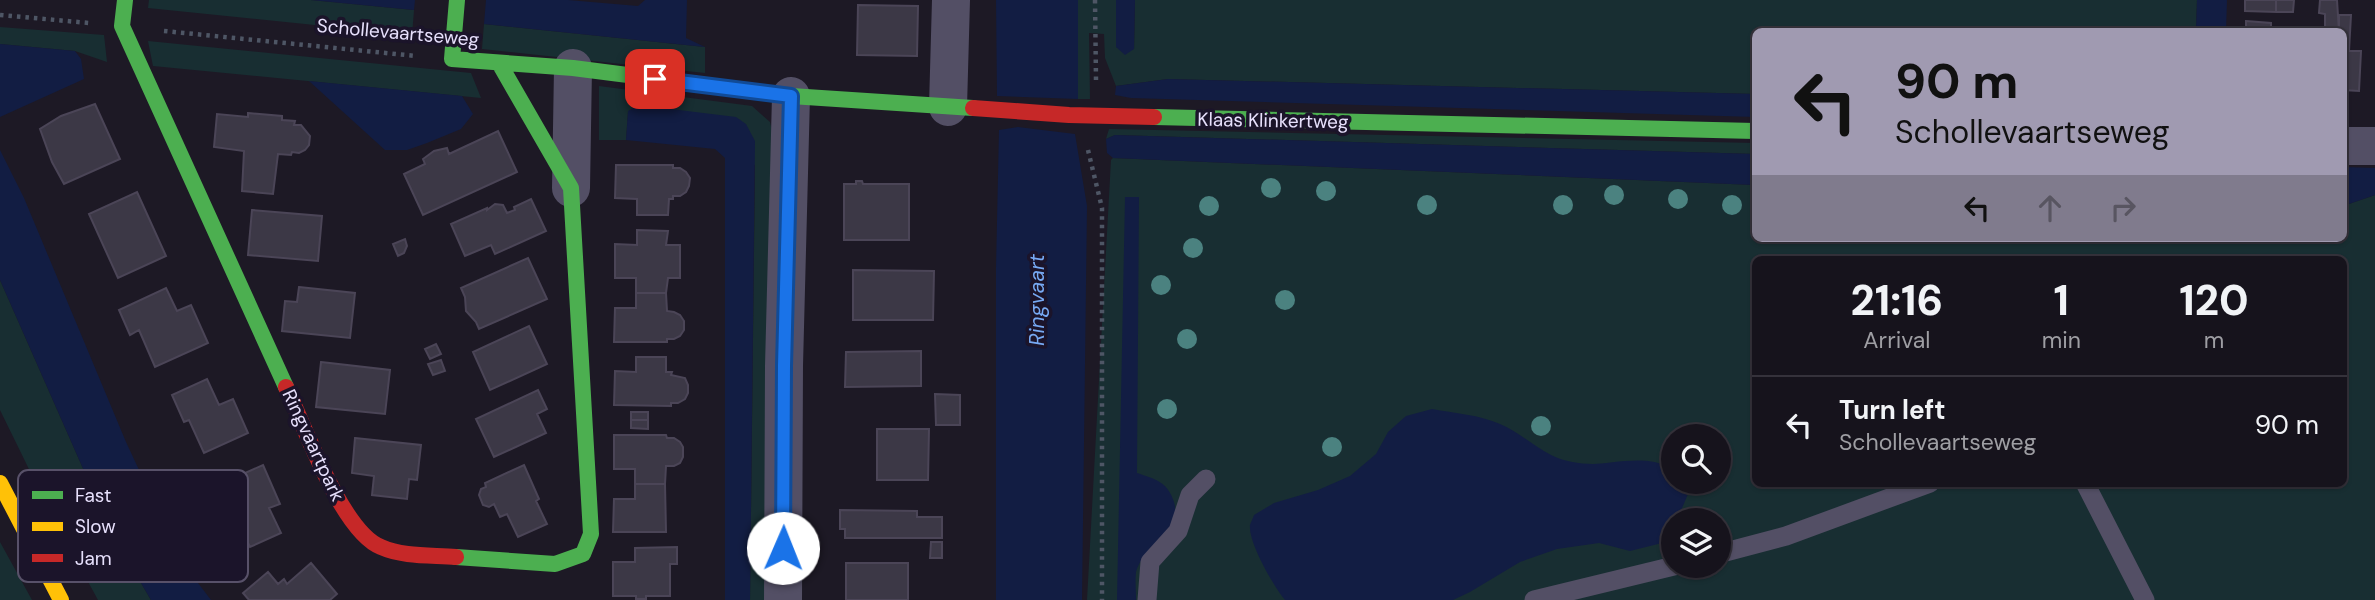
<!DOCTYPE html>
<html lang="en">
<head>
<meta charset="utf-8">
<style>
  body { margin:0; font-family:"DM Sans",sans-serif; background:#1f1c25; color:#f1f3f6; height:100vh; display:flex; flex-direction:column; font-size:26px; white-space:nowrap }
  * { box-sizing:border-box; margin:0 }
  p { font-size:23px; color:#9e9ea3 }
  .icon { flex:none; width:38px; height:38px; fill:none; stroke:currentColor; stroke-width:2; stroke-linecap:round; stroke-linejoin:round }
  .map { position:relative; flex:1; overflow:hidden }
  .panel { position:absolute; left:1752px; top:256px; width:595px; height:231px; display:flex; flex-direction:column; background:#16131c; border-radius:10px; box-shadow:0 2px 5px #0004,0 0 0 2px #35323b }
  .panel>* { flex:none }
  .banner { position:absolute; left:1752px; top:28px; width:595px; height:214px; border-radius:10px; box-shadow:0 2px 5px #0004,0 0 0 2px #35323b; background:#a09ab1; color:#111; overflow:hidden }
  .tools { position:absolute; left:1661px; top:424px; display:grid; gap:14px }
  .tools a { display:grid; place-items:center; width:70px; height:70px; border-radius:50%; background:#16131c; box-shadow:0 2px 5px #0004,0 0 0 2px #35323b; font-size:35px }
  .pin { position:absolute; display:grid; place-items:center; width:60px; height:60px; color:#fff; margin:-30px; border-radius:14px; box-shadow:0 4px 10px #0006 }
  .me { position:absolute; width:77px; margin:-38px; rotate:1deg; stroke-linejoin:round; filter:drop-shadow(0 0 5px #0008) }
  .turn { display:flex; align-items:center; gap:24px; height:147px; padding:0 28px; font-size:32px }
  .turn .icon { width:91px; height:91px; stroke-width:2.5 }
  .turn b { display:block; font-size:49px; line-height:60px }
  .lanes { display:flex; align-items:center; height:66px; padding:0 28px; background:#0003; justify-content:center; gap:35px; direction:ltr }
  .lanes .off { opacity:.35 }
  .eta { display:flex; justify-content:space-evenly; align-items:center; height:119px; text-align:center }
  .eta b { font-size:42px; font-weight:800; line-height:49px }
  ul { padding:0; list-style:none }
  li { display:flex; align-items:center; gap:21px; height:98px; padding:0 28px; border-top:2px solid #35323b }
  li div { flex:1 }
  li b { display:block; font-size:26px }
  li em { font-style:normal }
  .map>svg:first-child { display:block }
</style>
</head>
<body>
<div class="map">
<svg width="2375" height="600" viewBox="0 0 2375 600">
  <rect width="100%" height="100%" fill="#1d1925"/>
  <path fill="#182e32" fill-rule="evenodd" d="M149,0H311L414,10L412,35L148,8Z
    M1078,0H1116V47L1134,49L1135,0H2197L2196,31L1755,32V94L1168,79L1116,86L1105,58L1104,34L1089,33L1090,99H1078Z
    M484,24L705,47V73L482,49Z
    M0,27L104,35L107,62L75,51L0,44Z
    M148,41L471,73L481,98L153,66Z
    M599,86L752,106L770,122L773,135L767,600H750L755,165L628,112L626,140H599Z
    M1109,129L1755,143V154L1115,135L1106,139Z
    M1113,158L1755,185V238H2343V206L2375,195V600H1087L1111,160ZM1755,259H2343V483H1755ZM1673,436H1718V481H1673ZM1673,520H1718V565H1673Z
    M0,280L111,532L151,600H98L49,510L0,410Z
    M0,542L32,600H0Z"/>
  <path fill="#121d43" d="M311,0H415L414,10Z
    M486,0H568L638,6L645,0H687L686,38L705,47L484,24Z
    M996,0H1078V99L997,96Z
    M1116,0H1135L1134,49L1125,55L1116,47Z
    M2197,0H2227L2226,31H2196Z
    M0,44L75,51L81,59L84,79L0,117Z
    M1168,79L1755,94V117L1131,98L1115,95L1116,86Z
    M309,81L462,96L473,114L461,129L427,143L407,150H385Z
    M638,105L736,117L746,124L755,141L750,600H725V158L715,149L626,140L628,111Z
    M1018,127L1075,134L1087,206L1082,600H996V268L999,130Z
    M1115,135L1755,154V185L1113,158L1107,153L1106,139Z
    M0,150L24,198L126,442L182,562L211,600H151L111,532L0,280Z
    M2343,167L2375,168V195L2343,206Z
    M1125,197H1139L1137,473C1155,479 1168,482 1174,502C1183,533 1143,546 1136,572C1135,581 1136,591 1136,600H1117Z
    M1432,409C1454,413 1480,415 1500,424C1519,432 1533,446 1551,455C1562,461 1580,464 1593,464C1611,464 1673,449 1673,481H1678L1688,494L1677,520H1673V527L1666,542L1630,551L1599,543L1557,549L1520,562L1470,592L1453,600H1285C1274,587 1248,542 1250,525C1251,522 1253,518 1254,515L1274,503L1318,490L1350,476L1376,454L1388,432L1406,416Z"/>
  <path fill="#3c3846" stroke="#4b4557" stroke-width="2" d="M2245,0H2276V12L2245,11Z
    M2276,0H2294L2293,12H2276Z
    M2320,0H2337L2339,32H2325V14L2319,13Z
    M858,5L918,6L917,56L857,55Z
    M2339,15H2351L2349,51H2361L2359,91L2343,90V32H2339Z
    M2246,21L2271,23V32H2246Z
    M95,104L120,159L64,184L52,162L40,129L61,116Z
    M248,113L282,116V120L295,121L294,125H301L310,136L309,145L305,150L299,153L292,152L291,155L278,154L273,194L242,191L244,151L214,147L217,114L248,117Z
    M498,131L517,172L423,215L404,174L425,164L423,159L434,151L447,148L449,154Z
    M616,165H673V168H680L686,172L690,178L689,186L686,192L680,196H673V199H669L668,215H637V199L615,198Z
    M856,181H862L863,184H909V240H844V184H856Z
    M137,192L166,256L118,278L89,214Z
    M531,199L546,231L495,254L491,245L465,256L451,224L487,208V210L495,204L503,205L507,213L515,210L514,207Z
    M252,210L322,216L318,261L248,255Z
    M637,230L668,231L666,245H680V278H668L666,293H636V278H615V244L637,245Z
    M405,239L407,246L404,253L398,256L393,244Z
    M528,258L547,299L479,329L476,322L466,311L465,297L461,288Z
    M853,270L934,271L933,320H853Z
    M299,287L355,293L350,338L282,331L285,301L297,302Z
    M166,288L177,311L191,305L208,343L155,367L139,330L130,335L119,310Z
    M636,293H666L667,311L674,312L680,315L684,321V330L680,336L674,339H667V342H614L615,308H636Z
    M529,326L547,364L490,390L473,352Z
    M436,344L441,354L430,359L425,349Z
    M921,351V386L845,387L846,352Z
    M636,357H666V372H672L671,375L685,378L688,385V393L685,399L678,403H671V406L614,405L615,371L636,372Z
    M441,360L445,371L433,375L428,364Z
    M321,362L390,370L385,414L316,407Z
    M207,379L219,405L233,399L248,433L204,453L189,420L184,422L172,395Z
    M538,390L547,409L537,414L546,433L494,457L476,419Z
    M935,394L960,395V425H936Z
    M631,412H648V420H631Z
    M631,420H648V429L631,428Z
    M877,429H929L928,480H877Z
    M614,435H666L667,438H674L680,442L683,447V457L680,463L674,466H666L665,484H635V469H614Z
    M355,438L421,445L417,480L409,479L407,499L372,495L374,476L352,473Z
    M263,465L280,504L269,508L281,533L250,547L238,522L217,532L200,493Z
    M524,465L539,499L536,501L547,524L518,537L507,514L500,517L494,504L489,507L483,505L479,495L481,489L486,487L485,483Z
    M635,484H665L666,532H613L614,499H635Z
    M840,510L917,511V517H942V538H845V529H840Z
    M931,542H942V558H930Z
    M677,547V564H670V596H646V599H636V596H613V562H635V548Z
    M311,563L337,594L330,600H249L243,593L268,572L278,584L284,579L287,584Z
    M846,563H908V600H846Z"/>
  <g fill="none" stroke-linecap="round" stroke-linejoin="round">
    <path stroke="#4e5665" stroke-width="4.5" stroke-dasharray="3.5 5" stroke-linecap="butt" d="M1095,0L1096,80
      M0,15L89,23
      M164,31L416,56
      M1088,150L1102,208V600"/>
    <path stroke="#534f65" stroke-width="19" d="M2085,483L2145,600
      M1718,554L1786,536L1930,483
      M1147,600L1150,562L1178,531L1190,495L1206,479
      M1534,600L1678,565"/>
    <path stroke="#534f65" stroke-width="38" d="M948,107L951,0
      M2343,146H2375
      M571,188L573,68
      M783,600L784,366L791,96"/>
    <path stroke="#4caf50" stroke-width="16" d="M125,0L122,26L286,387
      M457,0L452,59L573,68L791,96L973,108
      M1154,117L1755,131
      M456,557L555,564L583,554L591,534L571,188L499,63"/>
    <path stroke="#ffc107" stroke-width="16" d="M0,483L61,600"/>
    <path stroke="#c62828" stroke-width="16" d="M973,108L1069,115L1154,117
      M286,387C304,425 342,532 381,547C403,557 431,555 456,557"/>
  </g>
  <g fill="#4b8280">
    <circle cx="1271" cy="188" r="10"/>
    <circle cx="1326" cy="191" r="10"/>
    <circle cx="1614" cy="195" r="10"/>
    <circle cx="1678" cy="199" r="10"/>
    <circle cx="1427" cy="205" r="10"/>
    <circle cx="1563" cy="205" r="10"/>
    <circle cx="1732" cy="205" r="10"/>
    <circle cx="1209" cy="206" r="10"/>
    <circle cx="1193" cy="248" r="10"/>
    <circle cx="1161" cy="285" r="10"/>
    <circle cx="1285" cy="300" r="10"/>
    <circle cx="1187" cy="339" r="10"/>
    <circle cx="1167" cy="409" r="10"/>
    <circle cx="1541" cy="426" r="10"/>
    <circle cx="1332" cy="447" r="10"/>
  </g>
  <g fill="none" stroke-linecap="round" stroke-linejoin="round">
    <defs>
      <path id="route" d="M655,79L791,96L784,366L783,548"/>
    </defs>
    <use href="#route" stroke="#114b97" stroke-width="18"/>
    <use href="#route" stroke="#1a73e8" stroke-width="12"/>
  </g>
  <g text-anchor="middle" stroke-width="7" stroke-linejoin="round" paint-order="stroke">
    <g font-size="19" fill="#e7e0fc" stroke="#1b142a">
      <text transform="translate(398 32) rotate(5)" y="7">Schollevaartseweg</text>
      <text transform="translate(1273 120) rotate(1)" y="7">Klaas Klinkertweg</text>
      <text transform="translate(314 445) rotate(65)" y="7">Ringvaartpark</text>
    </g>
    <g font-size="21" font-style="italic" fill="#77a9f3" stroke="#1b142a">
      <text transform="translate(1037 300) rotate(-90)" y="7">Ringvaart</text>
    </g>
  </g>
  <rect x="18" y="470" width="230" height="112" rx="10" fill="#1b142a" stroke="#585169" stroke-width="2"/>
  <rect x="32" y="491" width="31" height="8" fill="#4caf50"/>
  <rect x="32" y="522" width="31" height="9" fill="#ffc107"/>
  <rect x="32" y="554" width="31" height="8" fill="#c62828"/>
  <g font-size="19" fill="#e7e0fc">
    <text x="75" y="502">Fast</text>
    <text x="75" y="533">Slow</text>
    <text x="75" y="565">Jam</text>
  </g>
</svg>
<div class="tools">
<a><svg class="icon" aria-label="search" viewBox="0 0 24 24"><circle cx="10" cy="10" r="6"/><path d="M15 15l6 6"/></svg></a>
<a><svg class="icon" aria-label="layers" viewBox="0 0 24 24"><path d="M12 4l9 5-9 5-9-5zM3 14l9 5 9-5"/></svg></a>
</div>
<div class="pin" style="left:655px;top:79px;background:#d93025"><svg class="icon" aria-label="arrive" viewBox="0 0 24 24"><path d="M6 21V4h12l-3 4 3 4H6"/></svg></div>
<svg class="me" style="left:783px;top:548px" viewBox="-20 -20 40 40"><circle r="19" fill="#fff"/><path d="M0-13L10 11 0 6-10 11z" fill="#1a73e8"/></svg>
<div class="banner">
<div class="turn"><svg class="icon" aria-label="left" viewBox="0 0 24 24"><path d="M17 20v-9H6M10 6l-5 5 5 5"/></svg><div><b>90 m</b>Schollevaartseweg</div></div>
<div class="lanes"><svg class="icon" aria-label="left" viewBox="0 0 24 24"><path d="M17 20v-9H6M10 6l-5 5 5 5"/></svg><svg class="icon off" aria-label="ahead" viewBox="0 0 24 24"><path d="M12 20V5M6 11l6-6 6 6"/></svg><svg class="icon off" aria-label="right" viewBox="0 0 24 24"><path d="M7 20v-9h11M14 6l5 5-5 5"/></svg></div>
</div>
<section class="panel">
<div class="eta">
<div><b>21:16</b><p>Arrival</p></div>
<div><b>1</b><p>min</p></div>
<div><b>120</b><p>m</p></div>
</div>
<ul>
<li><svg class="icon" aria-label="left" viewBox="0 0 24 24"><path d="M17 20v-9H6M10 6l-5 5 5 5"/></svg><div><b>Turn left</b><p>Schollevaartseweg</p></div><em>90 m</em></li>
</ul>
</section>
</div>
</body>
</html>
